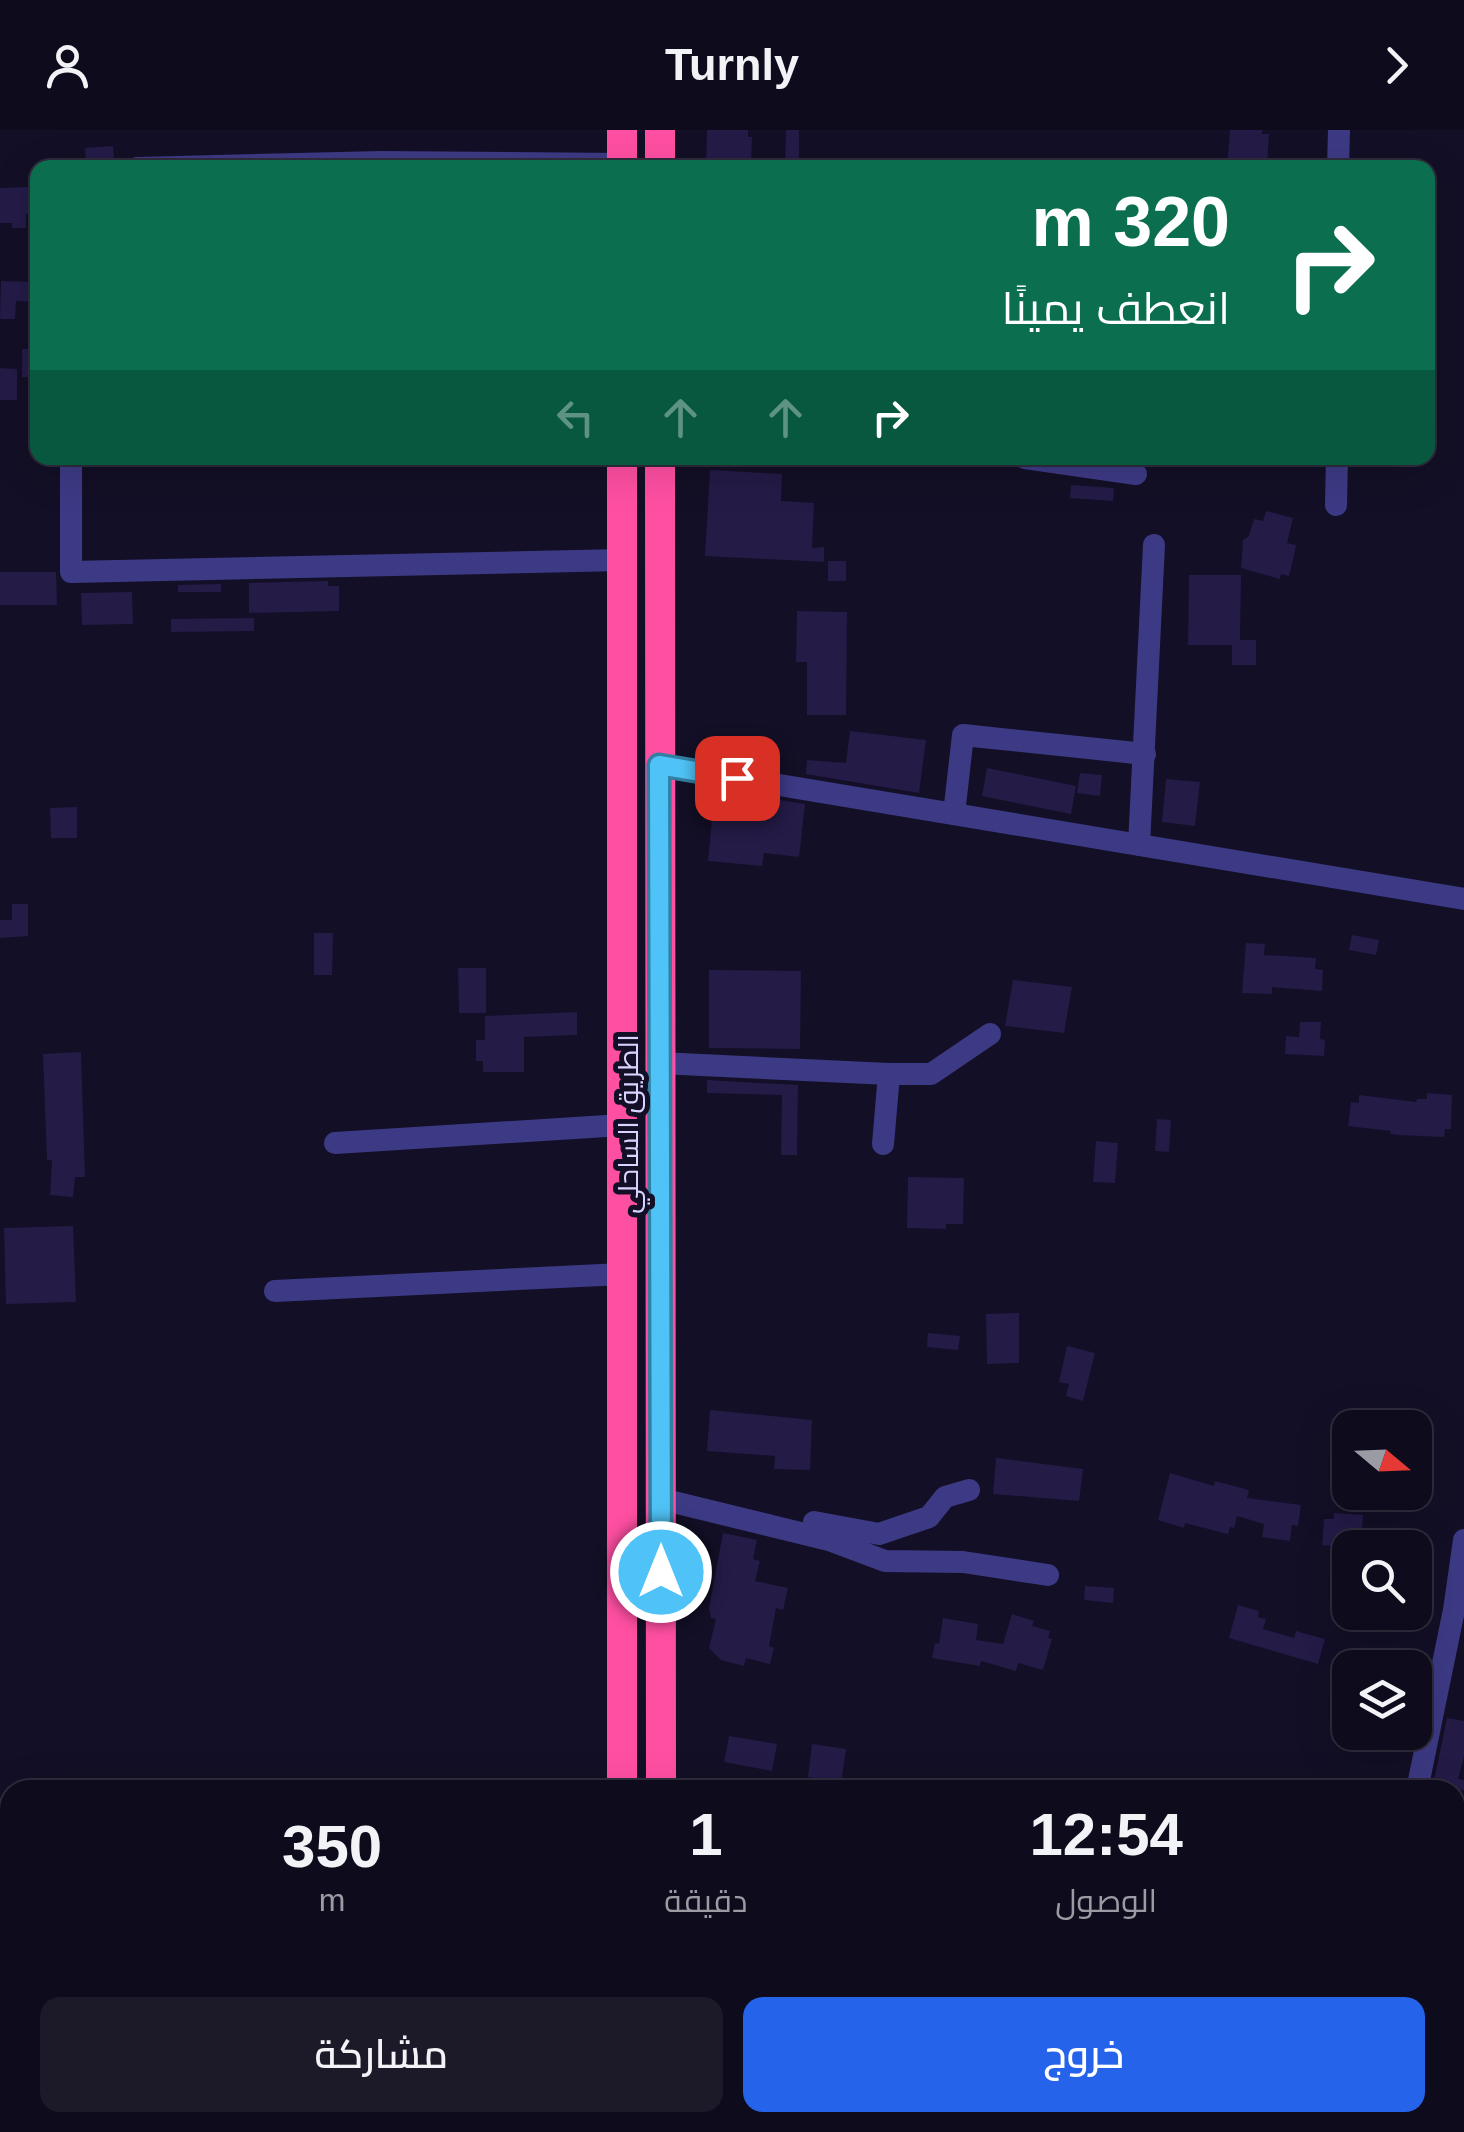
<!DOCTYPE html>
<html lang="ar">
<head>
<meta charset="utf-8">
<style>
  body { margin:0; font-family:Arial,Cairo,sans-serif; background:#1c1929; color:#f1f3f6; direction:rtl; height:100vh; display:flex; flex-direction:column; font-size:38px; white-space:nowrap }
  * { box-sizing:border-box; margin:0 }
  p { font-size:32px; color:#9b9ba3 }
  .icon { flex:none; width:55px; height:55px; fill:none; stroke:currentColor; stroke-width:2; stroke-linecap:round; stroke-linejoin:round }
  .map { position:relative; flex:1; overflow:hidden; direction:ltr }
  .panel { position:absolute; left:0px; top:1650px; width:1465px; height:352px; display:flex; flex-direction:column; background:#0e0b1c; border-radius:30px 30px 0 0; box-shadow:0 10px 40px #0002,0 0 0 2px #2e2b3b; direction:rtl }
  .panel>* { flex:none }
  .guide { position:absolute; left:30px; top:30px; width:1405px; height:305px; border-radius:20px; box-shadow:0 10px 40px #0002,0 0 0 2px #2e2b3b; direction:rtl; background:#0b6e4f; color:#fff; overflow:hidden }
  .needle { width:65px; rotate:109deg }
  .fabs { position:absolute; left:1332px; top:1280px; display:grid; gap:20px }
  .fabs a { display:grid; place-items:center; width:100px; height:100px; border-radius:20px; background:#0e0b1c; box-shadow:0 10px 40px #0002,0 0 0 2px #2e2b3b; font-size:50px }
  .pin { position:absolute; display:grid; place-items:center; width:85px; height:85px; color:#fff; margin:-42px; border-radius:20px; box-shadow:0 5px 15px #0006 }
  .me { position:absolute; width:110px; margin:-55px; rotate:0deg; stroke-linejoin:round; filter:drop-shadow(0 0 8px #0008) }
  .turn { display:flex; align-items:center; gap:35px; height:210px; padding:0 40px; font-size:45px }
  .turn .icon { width:130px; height:130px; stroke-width:2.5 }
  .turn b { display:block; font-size:70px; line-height:85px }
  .lanes { display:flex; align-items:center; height:95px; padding:0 40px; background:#0003; justify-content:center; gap:50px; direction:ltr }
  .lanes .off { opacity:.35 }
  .eta { display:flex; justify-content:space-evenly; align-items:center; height:170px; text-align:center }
  .eta b { font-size:60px; font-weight:600; line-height:70px }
  .button { display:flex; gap:20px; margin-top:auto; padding:20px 40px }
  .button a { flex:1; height:115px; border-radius:20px; background:#2563eb; color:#fff; font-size:40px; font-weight:600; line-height:115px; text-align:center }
  .button a+a { background:#1c1929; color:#f1f3f6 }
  header { display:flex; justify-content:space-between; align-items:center; height:130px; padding:0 40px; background:#0e0b1c; font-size:45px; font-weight:600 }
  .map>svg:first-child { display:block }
</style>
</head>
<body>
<header><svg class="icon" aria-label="forward" viewBox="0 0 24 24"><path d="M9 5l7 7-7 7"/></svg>Turnly<svg class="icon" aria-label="person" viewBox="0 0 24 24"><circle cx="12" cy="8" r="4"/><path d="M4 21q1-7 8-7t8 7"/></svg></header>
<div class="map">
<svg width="1464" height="2002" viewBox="0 0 1464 2002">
  <rect width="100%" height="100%" fill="#130f26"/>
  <path fill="#241b47" d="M707,0H748V7H752L751,38H706Z
    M786,0H799V38H785Z
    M1230,0H1263L1261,4H1269L1267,35L1227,38Z
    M113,16L114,31L86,33L85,18Z
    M28,57V63H32V84H26V98H12V93H0V58Z
    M1,151L38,152V172L16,171L15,189H0Z
    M22,219H38V247H22Z
    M0,238L17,239V270H0Z
    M710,340L782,344L781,371L814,373L812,418L824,417V432L705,426Z
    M1071,355L1114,358L1113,371L1070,368Z
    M1266,381L1293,388L1287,413L1296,415L1294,425L1289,446L1281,444L1280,449L1241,438L1243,410L1249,406L1254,389L1263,391Z
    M828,431H846V451H828Z
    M0,442H56L57,475H0Z
    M1189,445H1241L1240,510H1256V535H1232V515H1188Z
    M328,451V456H339V481L249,483V453Z
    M221,454V462H178V455Z
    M132,462L133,494L82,495L81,463Z
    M797,481L847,482L846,585H807V532H796Z
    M254,488V501L171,502V489Z
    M850,601L926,610L919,663L806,644L807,630L846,633Z
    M987,638L1076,656L1071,684L982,666Z
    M1080,643L1102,645L1100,666L1077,663Z
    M1166,649L1200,652L1195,696L1162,692Z
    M715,660L805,674L799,727L764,723L762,736L708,731Z
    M77,677V708H51L50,678Z
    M12,774H28V806L0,808V790H12Z
    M314,803H333L332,845H314Z
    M1352,805L1379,810L1376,825L1349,820Z
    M1246,813L1265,814L1264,825L1316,828L1315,839L1323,840L1322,861L1272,857V864L1242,863Z
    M458,838H486V883H459Z
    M709,840L801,841L800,919L709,918Z
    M1013,850L1072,857L1064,903L1005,896Z
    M577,882V905L524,907V942H483V931H476V910H485V886Z
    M1300,892H1321L1320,909L1325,910L1324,926L1285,924L1286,906L1299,907Z
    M81,922L85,1047H75L73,1067L50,1065L52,1030H47L43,924Z
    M707,950L798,955L797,1025H781L782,965L707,963Z
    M1427,963L1452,965L1451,999H1445L1444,1007L1399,1005L1390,1004L1391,1001L1348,996L1351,972L1359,973V965L1416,972L1417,969H1427Z
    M1157,989L1171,990L1169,1022L1155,1021Z
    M1096,1011L1118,1013L1115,1053L1093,1052Z
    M908,1047L964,1048L963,1094H946V1099L907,1098Z
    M73,1096L76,1172L6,1174L4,1098Z
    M1019,1183V1233L987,1234L986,1184Z
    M928,1203L960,1206L958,1220L927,1217Z
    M1067,1216L1095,1223L1083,1271L1066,1266L1069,1254L1059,1252Z
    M710,1280L812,1290L810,1340L774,1339L775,1326L707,1321Z
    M996,1328L1083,1339L1079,1371L993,1364Z
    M1170,1343L1214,1356L1215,1351L1249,1360L1247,1368L1301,1375L1298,1396L1292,1395L1290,1411L1262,1407L1264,1394L1237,1386L1234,1398L1230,1397L1228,1404L1185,1393L1184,1398L1158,1390Z
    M1334,1383L1363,1385L1361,1411L1342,1410V1417L1322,1415L1324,1389H1334Z
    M723,1403L757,1410L753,1429L760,1431L755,1451L788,1458L783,1480L776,1478L769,1516L774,1518L770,1534L746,1528L744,1536L721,1530L709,1518L716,1489L711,1488L709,1478Z
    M1085,1456L1114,1458L1113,1473L1084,1470Z
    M1238,1475L1259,1481L1258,1487L1266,1489L1263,1499L1294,1508L1296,1501L1325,1509L1318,1534L1229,1508Z
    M1012,1484L1034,1491L1032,1496L1050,1501L1048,1508L1052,1509L1043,1540L1018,1533L1016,1541L981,1531L980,1536L932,1528L935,1513L939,1514L943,1488L978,1494L976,1510L1003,1514Z
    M1447,1588L1464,1591V1626L1458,1649L1464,1650V1660H1432Z
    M729,1606L777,1614L772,1641L724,1632Z
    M812,1614L846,1619L841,1654L808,1647Z"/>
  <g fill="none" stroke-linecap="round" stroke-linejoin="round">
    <path stroke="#3d3a85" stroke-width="22" d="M137,38L381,32L622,34
      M1338,38L1339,0
      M71,328V442L622,430
      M1025,328L1136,344
      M1336,375L1337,328
      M659,635L1464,769
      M954,684L963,605L1145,624
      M1139,715L1154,415
      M660,933L889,944H931L990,904
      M335,1013L622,995
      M883,1014L889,944
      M275,1161L622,1144
      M661,1369L829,1410L885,1431L963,1432L1048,1445
      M814,1392L879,1404L929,1387L945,1367L969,1360
      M1417,1660L1454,1480L1464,1410
      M1335,2002L1338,1992"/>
    <path stroke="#ff4fa3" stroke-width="30" d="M622,38V0
      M660,38V0
      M660,328L661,1660
      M622,1660V328
      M621,2002V1992
      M661,2002V1992"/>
  </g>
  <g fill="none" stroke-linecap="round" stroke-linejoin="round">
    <defs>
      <path id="route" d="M661,1442L659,635L737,648"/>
    </defs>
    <use href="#route" stroke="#337fa1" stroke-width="25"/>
    <use href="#route" stroke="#4fc3f7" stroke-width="18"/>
  </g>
  <g text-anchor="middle" stroke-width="10" stroke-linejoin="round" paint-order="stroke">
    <g font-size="28" fill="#d9d4ff" stroke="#130f26">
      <text transform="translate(628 994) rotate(-90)" y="10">الطريق الساحلي</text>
    </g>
  </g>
</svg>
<div class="fabs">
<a><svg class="needle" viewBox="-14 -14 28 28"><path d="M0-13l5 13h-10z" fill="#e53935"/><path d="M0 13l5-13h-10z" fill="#9b9ba3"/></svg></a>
<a><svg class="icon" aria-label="search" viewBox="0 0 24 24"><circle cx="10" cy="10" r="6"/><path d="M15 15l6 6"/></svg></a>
<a><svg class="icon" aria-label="layers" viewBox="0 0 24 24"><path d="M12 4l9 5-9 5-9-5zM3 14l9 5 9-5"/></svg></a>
</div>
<div class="pin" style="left:737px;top:648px;background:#d93025"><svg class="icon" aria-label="arrive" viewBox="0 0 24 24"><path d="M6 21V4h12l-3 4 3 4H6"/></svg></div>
<svg class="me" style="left:661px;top:1442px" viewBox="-20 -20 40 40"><circle r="17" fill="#4fc3f7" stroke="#fff" stroke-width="3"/><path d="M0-11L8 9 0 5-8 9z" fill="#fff"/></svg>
<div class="guide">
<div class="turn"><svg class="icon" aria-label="right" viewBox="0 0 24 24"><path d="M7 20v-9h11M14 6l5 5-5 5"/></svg><div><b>320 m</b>انعطف يمينًا</div></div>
<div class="lanes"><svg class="icon off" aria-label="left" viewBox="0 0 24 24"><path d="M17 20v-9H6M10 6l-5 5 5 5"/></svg><svg class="icon off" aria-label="ahead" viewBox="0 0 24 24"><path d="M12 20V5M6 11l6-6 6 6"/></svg><svg class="icon off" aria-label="ahead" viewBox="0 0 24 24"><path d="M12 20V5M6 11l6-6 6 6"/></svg><svg class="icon" aria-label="right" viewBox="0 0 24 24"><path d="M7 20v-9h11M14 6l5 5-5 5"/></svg></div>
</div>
<section class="panel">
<div class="eta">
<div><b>12:54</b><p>الوصول</p></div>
<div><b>1</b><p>دقيقة</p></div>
<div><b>350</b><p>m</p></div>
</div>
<div class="button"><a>خروج</a><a>مشاركة</a></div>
</section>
</div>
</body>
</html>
